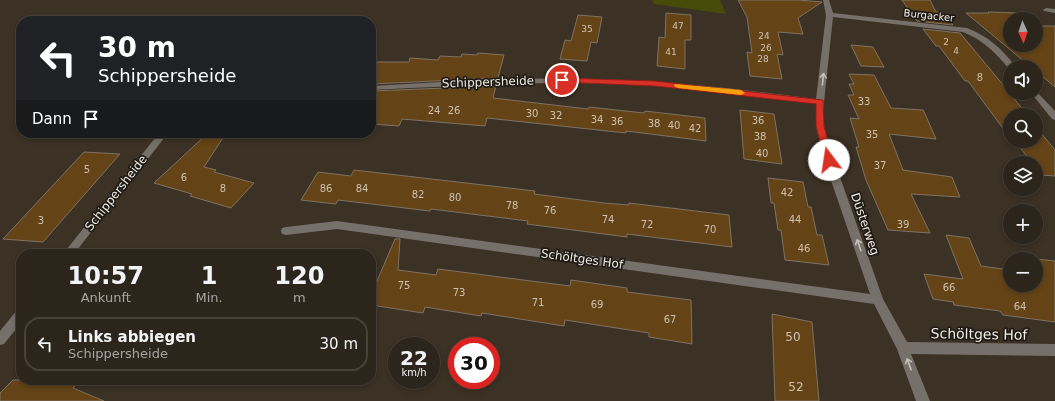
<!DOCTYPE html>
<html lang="de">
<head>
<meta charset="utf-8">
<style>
  body { margin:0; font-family:"DejaVu Sans",sans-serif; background:#383128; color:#f1f3f6; height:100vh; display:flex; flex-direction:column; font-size:15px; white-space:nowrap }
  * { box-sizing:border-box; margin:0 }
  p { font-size:13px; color:#a6a5a3 }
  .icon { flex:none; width:22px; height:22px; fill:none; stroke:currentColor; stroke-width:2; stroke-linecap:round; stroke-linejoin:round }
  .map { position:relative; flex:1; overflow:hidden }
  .details { position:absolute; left:16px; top:249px; width:360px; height:136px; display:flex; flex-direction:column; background:#2c251b; border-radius:16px; box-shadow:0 2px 6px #0003,0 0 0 1px #48423a }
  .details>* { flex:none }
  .hud { position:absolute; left:16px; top:16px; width:360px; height:122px; border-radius:16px; box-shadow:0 2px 6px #0003,0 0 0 1px #48423a; background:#202124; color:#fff; overflow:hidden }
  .needle { width:26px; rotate:177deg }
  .controls { position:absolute; left:1003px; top:12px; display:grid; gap:8px }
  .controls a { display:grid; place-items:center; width:40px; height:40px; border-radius:50%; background:#2c251b; box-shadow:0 2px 6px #0003,0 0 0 1px #48423a; font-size:20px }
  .speed { position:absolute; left:388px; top:337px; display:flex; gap:8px; font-size:20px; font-weight:700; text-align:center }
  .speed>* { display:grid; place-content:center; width:52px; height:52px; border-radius:50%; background:#2c251b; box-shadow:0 2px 6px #0003,0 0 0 1px #48423a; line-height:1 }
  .speed small { font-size:10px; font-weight:400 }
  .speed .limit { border:6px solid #d22; background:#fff; color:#111 }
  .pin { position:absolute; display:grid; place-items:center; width:34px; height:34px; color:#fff; margin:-17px; border:2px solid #fff; border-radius:50%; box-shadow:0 1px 4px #0007 }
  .me { position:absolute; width:44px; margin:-22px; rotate:346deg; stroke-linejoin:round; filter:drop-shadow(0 0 3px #0008) }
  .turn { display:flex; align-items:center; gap:14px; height:84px; padding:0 16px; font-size:18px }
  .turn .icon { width:52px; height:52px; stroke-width:2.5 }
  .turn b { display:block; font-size:28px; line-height:34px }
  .then { display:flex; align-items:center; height:38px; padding:0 16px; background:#0003; gap:8px; font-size:15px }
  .eta { display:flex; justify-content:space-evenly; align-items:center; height:68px; text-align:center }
  .eta b { font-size:24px; font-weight:700; line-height:28px }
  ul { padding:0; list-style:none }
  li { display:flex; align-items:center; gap:12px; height:54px; margin:0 8px 6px; padding:0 8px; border:2px solid #48423a; border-radius:16px }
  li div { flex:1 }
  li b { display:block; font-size:15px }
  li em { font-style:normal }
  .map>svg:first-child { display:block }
</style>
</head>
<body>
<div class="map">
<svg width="1055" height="401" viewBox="0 0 1055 401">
  <rect width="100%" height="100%" fill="#3b3124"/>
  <path fill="#464b07" d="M652,0H720L726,14L654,4Z"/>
  <path fill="#644316" stroke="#7e7264" d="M738,0H799L822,2L798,18L803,34L778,32L783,55L777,54L782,79L750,76L747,52L752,53L747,17Z
    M902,0H930L936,12H942L953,25L917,21Z
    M988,12L1020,13L1025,19H1010V45H1036V26H1055V87L1036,71V67H1031L966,13H989Z
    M666,13L691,15V40H685V69L657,66L659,37L665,38Z
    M578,15L602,17L597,43L591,42L587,61L560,59L565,40L571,41Z
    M923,29L960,33L1009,92L1027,115H1010V138L968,81H965L939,46H936Z
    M851,45L873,47L884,67L861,66Z
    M478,53L504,55L498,78L371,84V62H409L410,58L438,60L440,56L461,57L462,54L477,55Z
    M849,74L874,75L891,108L923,110L926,116L936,139L889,134L903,170L952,177L960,197L911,194L930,233L888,230L866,180L856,147H859L850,118L859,119L848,95H854L849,84H854Z
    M496,86L493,98L588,109L589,107L644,113L645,111L705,118L706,141L626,131V133L487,118L485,126L402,119L399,126L371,124V91Z
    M740,110L774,114L782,164L744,159Z
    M1036,127L1055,150V176L1041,175L1036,169V163H1032L1015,141H1036Z
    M208,133H226L204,167L216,170L214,172L254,183L231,208L190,196L192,194L154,183Z
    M84,152L120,154L43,242L3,239Z
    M354,170L535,191L534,194L604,203L629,205V203L729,215L732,247L627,234V237L527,224L528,221L431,209L430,211L338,200L336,204L301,200L318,172L351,176Z
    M768,178L803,182L808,207H811L817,235H822L829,265L785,260L781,230H778L774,203H771Z
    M946,235L969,238L981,266L1010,270V285H1036V259L1055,261V322L1003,315L1000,311L954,305L953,302L933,299L924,274L963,279Z
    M395,239H400L398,270L436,275L438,269L570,286L571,280L627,288V292L691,300L692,344L649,337V333L565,320L564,326L482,313L481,316L425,307L423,313L371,305V295Z
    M772,314L812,322L819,401H775Z
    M13,380H80L73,388L104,401H0V393Z"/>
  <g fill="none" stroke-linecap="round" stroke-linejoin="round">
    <path fill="#76706a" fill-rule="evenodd" d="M823,0H829L833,13L967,28C988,36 1002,49 1016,67H1010L1009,69C995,52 983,40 963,32L833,17L824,102V126L834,160L883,299L907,342L1055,344V356L911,354L930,401H916L897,349L874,304L337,229L286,235L282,234L281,231L282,228L286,227L337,221L870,294L824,160L816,126V104C751,96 685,87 620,84C537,81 454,86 371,90V86C454,81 537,76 620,80C686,82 751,91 816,99L826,15Z
      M1046,8L1055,9V13L1044,11L1043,10Z
      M1036,91L1055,111V120L1052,119L1031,93H1036Z
      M159,133H168L74,254H63Z
      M21,309V323L4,344L0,345V331L17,310Z"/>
  </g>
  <defs><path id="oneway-shaft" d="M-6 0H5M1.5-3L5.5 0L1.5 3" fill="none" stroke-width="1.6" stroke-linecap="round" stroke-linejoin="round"/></defs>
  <g stroke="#c6c0b9">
    <use href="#oneway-shaft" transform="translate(823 79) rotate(-84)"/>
    <use href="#oneway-shaft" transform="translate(859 245) rotate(-109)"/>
    <use href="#oneway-shaft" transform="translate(909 364) rotate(-110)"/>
  </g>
  <path fill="#d93025" stroke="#8d1f18" d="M562,78L655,81L823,100L824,126L833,160L829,163L825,160L816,126V104L655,86L560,82V79Z"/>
  <path fill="#f59e0b" d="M675,84L741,90L745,93L741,95L678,88L674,86Z"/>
  <g text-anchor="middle" stroke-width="3.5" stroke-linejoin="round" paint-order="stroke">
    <g font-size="9" fill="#cec1b0">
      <text x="678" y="29">47</text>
      <text x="587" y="32">35</text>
      <text x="764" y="39">24</text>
      <text x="946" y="45">2</text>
      <text x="766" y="51">26</text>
      <text x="956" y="54">4</text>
      <text x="671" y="55">41</text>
      <text x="763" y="62">28</text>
    </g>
    <g font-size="10" fill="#f1ebe3" stroke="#1e1a14">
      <text transform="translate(929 15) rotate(6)" y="4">Burgacker</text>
    </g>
    <g font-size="10" fill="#cec1b0">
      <text x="980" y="81">8</text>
      <text x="864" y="105">33</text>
      <text x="434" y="114">24</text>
      <text x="454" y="114">26</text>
      <text x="532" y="117">30</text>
      <text x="556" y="119">32</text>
      <text x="597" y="123">34</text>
      <text x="758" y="124">36</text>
      <text x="617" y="125">36</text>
      <text x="654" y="127">38</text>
      <text x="674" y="129">40</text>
      <text x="695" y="132">42</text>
      <text x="872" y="138">35</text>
      <text x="760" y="140">38</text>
      <text x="762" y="157">40</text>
      <text x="880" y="169">37</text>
      <text x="87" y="173">5</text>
      <text x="184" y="181">6</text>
      <text x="223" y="192">8</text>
      <text x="326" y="192">86</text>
      <text x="362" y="192">84</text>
      <text x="787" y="196">42</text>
      <text x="418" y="198">82</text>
      <text x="455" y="201">80</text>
      <text x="512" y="209">78</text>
      <text x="550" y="214">76</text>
      <text x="608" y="223">74</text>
      <text x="795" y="223">44</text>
      <text x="41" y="224">3</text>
      <text x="647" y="228">72</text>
      <text x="903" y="228">39</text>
      <text x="710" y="233">70</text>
      <text x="804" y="252">46</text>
      <text x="404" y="289">75</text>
      <text x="949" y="291">66</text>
      <text x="459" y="296">73</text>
      <text x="538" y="306">71</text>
      <text x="597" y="308">69</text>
      <text x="1020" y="310">64</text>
      <text x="670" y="323">67</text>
    </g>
    <g font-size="12" fill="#f1ebe3" stroke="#1e1a14">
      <text transform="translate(488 82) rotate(-2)" y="4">Schippersheide</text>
      <text transform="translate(116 193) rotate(-52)" y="4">Schippersheide</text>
      <text transform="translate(865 224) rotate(71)" y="4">Düsterweg</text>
      <text transform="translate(582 259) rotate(8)" y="4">Schöltges Hof</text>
    </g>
    <g font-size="12" fill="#cec1b0">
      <text x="793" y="341">50</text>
      <text x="796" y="391">52</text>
    </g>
    <g font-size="14" fill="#f1ebe3" stroke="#1e1a14">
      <text transform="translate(979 334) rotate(1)" y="5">Schöltges Hof</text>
    </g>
  </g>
</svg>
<div class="controls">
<a><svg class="needle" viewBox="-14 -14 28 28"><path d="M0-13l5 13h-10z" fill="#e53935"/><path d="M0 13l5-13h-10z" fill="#a6a5a3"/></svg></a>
<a><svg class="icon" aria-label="sound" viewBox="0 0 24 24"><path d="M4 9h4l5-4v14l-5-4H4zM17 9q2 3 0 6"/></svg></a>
<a><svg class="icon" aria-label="search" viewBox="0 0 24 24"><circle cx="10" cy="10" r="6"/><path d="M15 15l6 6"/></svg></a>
<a><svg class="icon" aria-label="layers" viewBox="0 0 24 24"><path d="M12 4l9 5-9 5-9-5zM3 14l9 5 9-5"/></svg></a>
<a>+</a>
<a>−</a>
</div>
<div class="speed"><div>22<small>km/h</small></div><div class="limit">30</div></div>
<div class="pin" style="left:562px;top:80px;background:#d93025"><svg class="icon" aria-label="arrive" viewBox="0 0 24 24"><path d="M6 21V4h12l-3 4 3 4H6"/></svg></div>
<svg class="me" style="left:829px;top:160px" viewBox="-20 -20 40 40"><circle r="19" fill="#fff"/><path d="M0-13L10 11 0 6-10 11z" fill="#d93025"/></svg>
<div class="hud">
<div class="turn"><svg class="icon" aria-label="left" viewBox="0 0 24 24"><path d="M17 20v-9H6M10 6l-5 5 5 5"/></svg><div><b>30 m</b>Schippersheide</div></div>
<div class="then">Dann<svg class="icon" aria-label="arrive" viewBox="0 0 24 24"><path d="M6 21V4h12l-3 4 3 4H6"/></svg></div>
</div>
<section class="details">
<div class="eta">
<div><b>10:57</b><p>Ankunft</p></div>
<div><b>1</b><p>Min.</p></div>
<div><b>120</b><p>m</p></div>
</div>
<ul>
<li><svg class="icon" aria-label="left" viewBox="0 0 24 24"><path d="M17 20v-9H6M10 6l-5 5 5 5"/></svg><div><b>Links abbiegen</b><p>Schippersheide</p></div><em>30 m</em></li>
</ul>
</section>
</div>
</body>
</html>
